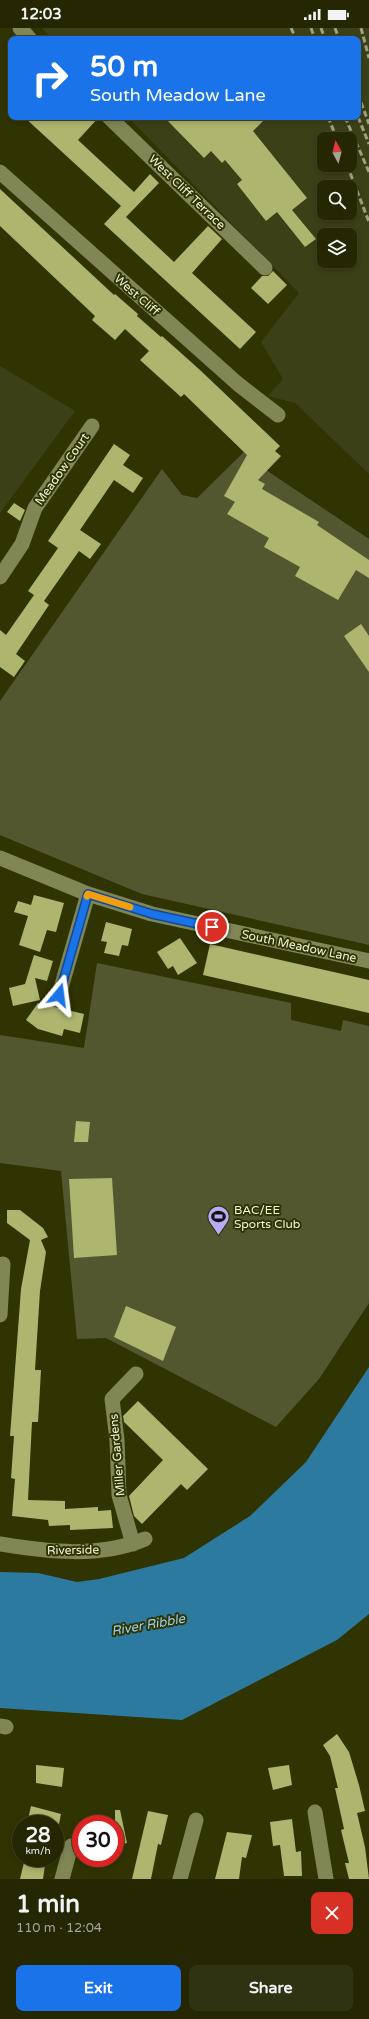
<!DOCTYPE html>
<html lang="en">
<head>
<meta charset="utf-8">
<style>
  body { margin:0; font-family:"Varela Round",sans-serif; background:#303311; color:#f1f3f6; height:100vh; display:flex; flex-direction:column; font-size:15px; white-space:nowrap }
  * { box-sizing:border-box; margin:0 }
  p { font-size:13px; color:#a3a599 }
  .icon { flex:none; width:22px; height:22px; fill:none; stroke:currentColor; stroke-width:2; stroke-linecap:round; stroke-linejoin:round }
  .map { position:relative; height:1851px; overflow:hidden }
  .side { display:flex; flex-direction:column; background:#242702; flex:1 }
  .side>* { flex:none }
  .top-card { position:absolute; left:8px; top:8px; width:353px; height:84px; border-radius:8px; box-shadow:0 2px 6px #0003,0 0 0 1px #414424; background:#1a73e8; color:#fff; overflow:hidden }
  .needle { width:26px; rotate:353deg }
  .buttons { position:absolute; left:317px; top:104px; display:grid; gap:8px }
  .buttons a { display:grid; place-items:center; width:40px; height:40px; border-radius:8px; background:#242702; box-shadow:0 2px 6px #0003,0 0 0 1px #414424; font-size:20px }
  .speed { position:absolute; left:12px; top:1787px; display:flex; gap:8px; font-size:20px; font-weight:700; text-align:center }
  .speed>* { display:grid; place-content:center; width:52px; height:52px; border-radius:50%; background:#242702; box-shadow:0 2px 6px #0003,0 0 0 1px #414424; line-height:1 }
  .speed small { font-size:10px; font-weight:400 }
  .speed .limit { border:6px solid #d22; background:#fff; color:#111 }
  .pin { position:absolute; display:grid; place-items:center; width:34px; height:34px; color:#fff; margin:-17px; border:2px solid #fff; border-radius:50%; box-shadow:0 1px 4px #0007 }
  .me { position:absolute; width:44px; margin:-22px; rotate:16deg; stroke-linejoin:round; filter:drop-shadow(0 0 3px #0008) }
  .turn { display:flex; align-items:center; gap:14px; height:84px; padding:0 16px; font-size:18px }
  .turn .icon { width:52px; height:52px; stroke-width:2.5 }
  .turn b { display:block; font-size:28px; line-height:34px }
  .round { display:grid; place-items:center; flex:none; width:42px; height:42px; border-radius:8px; background:#303311 }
  .summary { display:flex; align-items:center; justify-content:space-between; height:68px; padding:0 16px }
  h1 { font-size:24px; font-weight:800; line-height:30px }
  .action { display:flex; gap:8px; margin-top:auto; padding:8px 16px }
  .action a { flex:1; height:46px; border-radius:8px; background:#1a73e8; color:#fff; font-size:16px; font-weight:800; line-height:46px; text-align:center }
  .action a+a { background:#303311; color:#f1f3f6 }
  .status { display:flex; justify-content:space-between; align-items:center; height:28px; padding:0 20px; background:#242702; direction:ltr }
  .status svg { height:11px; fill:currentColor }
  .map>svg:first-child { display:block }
</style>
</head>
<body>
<div class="status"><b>12:03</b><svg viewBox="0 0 49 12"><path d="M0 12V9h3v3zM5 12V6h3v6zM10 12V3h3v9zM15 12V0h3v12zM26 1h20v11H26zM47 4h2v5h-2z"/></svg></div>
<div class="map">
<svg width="369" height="1851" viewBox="0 0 369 1851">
  <rect width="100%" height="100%" fill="#303402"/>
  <path fill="#3c4016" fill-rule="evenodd" d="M42,0H369V446L295,375L268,368L283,351L261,314L299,265L128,89H358V11H52ZM324,111H350V137H324ZM324,159H350V185H324ZM324,207H350V233H324Z
    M0,338L75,383L0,485Z"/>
  <path fill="#535730" d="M245,423L266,442L369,511V917L142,866L0,807V673L162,441L182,467L197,470Z
    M97,935L291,975V992L341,1003L343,992L369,998V1275L319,1351L276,1399L106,1310L77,1311L61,1143L0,1135V1007L84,1020Z"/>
  <path fill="#2d7aa0" d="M369,1339V1586L337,1612L182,1692L0,1680V1544L38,1545L77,1554L99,1551L184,1530L250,1488L306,1434Z"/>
  <path fill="#adb56e" d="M24,89H99L78,112L134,164L150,146L159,155L126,189L174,234L208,198L222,211L192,245L256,304L240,321L104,196L121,178Z
    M164,89H267L253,103L307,170L292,182L316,211L305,219L277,184L266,193L237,156L242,152L225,132L222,135L211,123L204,130Z
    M0,161L114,267L115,266L138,286L137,288L161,309L162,308L200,342L280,418L275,423L281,428L258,452L265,456L262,461L319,494L317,497L369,532V550L356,542L338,572L295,548L300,539L264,519L269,510L227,486L235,474L224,468L247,427L184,366L181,369L140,332L149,323L125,301L115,312L92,292L95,288L0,198Z
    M273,243L287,257L268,276L251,260L262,248H268Z
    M114,416L130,427L123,437L143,450L133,465L114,452L80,502L101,516L90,531L79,523L44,573L49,577L16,626L25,633L14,649L0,639V602L6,607L34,567L28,563L58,520L48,513Z
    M14,475L25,482L20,493L7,484Z
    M361,596L369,608V644L344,608Z
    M34,867L64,875L56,904L47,902L40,924L19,917L28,888L14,884L18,873L31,877Z
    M106,894L132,901L128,918L122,917L119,928L104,925L107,914L101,913Z
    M180,910L197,935L178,947L173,938L168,941L157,924Z
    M210,916L369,952V985L203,947Z
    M34,927L53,933L47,953L35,950L40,972L13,978L9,960L25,956Z
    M38,975L84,986L80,1005L64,1001L62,1008L38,1001L26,992Z
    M76,1093L90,1094L88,1114H74Z
    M112,1150L117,1227L74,1230L69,1151Z
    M7,1182H20L43,1200L48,1209L41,1212L46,1224L40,1263L35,1342H41L39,1378L38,1394H32L28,1472L65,1473V1481L98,1479V1483L111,1482L113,1500L70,1502V1497L49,1498L48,1492L12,1488L15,1451L11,1450L14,1408H10L14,1355L21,1261L30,1212L7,1195Z
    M126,1278L176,1299L163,1333L114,1309Z
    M138,1373L208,1441L187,1462L181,1456L142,1496L134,1488L129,1468L163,1432L124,1394L123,1388Z
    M337,1706L349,1724L359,1757L365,1783L357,1785L365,1819L369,1851H349L345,1835H349L341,1802L344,1801L335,1760H338L330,1728L323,1717Z
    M36,1737L64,1740L62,1759L36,1755Z
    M289,1737L292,1757L273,1762L268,1740Z
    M31,1778L61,1786L59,1796H27Z
    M115,1782H120L127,1815L115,1818Z
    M148,1783L168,1787L161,1817L158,1816L151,1851H132Z
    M292,1791L296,1824L301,1823L302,1848H284L280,1817L273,1818L270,1794Z
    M227,1804L252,1807L246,1830L242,1829L239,1851H215Z
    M25,1830H46L43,1851H20Z"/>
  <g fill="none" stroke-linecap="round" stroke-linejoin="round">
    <path stroke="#808656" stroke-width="15" d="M20,0L30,11
      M109,89L265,240
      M0,144L238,356L278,387
      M0,549L22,516L35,480L92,398
      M0,830L88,866L152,886L369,933
      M59,967L88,866
      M0,1287L3,1236
      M0,1516C48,1524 100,1530 145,1511
      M133,1516L119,1467L117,1412L112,1371L136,1346
      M0,1698L6,1699
      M315,1784L326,1851
      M62,1851L71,1818
      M180,1851L196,1792"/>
    <path stroke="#9ea27e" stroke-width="3" stroke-dasharray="6 3" stroke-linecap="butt" d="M291,0L296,11
      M311,0L315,11
      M321,0L325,11
      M335,0L339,11
      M361,0L369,30
      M358,66L369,96
      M328,89L337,111
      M345,89L369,144
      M358,89L369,116
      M347,137L369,194"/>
  </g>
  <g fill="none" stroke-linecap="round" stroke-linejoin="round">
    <defs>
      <path id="route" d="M59,967L88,866L152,886L212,899"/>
    </defs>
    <use href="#route" stroke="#114b97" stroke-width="10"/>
    <use href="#route" stroke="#1a73e8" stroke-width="7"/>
    <path stroke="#f59e0b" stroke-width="7" d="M87,868L88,866L130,879"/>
  </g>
  <defs>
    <symbol id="stadium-pin" viewBox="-11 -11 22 30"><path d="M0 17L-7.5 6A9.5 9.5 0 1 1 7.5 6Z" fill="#bbaaf6" stroke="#303402"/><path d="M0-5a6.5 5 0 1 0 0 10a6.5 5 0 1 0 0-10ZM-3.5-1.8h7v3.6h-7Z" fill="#111"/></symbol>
  </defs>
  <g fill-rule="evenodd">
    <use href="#stadium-pin" x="206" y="1176" width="25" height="34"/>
  </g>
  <g text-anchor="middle" stroke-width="4" stroke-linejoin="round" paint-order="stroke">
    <g font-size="12" fill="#f0f4da" stroke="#303402">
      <text transform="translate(187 164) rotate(44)" y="4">West Cliff Terrace</text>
      <text transform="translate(137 267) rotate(41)" y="4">West Cliff</text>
      <text transform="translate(62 441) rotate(-55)" y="4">Meadow Court</text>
      <text transform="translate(299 918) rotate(12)" y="4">South Meadow Lane</text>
      <text transform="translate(117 1427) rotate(-95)" y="4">Miller Gardens</text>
      <text transform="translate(73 1522) rotate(-1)" y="4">Riverside</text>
    </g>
    <g font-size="12" fill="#f0f4da" stroke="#303402" text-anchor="start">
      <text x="234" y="1186">BAC/EE<tspan x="234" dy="14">Sports Club</tspan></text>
    </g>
    <g font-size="13" font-style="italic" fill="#99d2f3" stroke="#303402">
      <text transform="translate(148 1596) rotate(-10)" y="5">River Ribble</text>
    </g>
  </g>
</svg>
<div class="buttons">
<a><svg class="needle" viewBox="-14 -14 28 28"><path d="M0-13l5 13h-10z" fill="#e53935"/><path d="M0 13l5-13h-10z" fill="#a3a599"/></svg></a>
<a><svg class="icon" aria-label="search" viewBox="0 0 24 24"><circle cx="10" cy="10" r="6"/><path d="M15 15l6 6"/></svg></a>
<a><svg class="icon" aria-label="layers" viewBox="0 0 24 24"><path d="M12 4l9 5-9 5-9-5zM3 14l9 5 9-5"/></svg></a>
</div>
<div class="speed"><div>28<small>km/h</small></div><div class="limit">30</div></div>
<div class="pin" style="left:212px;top:899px;background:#d93025"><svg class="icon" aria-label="arrive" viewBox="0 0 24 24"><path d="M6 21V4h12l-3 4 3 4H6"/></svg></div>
<svg class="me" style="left:59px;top:967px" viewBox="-20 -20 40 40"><path d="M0-17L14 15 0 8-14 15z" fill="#1a73e8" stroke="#fff" stroke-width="4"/></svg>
<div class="top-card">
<div class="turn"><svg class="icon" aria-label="right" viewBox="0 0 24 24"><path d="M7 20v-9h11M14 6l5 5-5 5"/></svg><div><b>50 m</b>South Meadow Lane</div></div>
</div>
</div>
<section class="side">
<div class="summary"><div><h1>1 min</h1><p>110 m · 12:04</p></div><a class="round" style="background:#d93025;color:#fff"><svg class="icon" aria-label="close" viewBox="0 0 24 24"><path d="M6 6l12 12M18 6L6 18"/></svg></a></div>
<div class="action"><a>Exit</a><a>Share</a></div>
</section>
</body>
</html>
